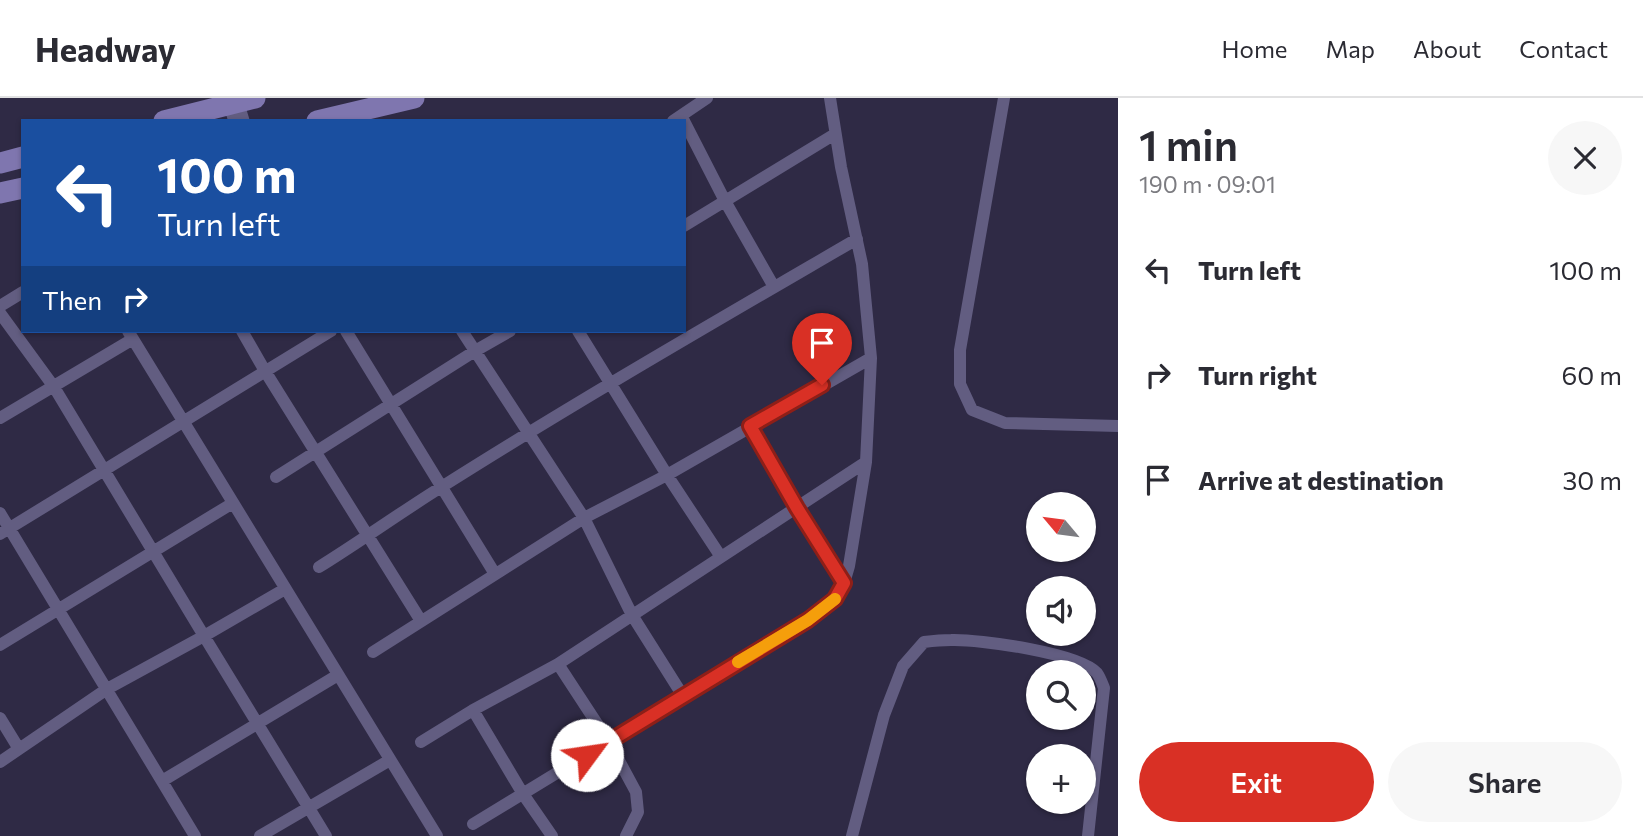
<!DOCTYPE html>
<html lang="en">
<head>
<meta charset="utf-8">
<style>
  body { margin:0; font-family:Commissioner,sans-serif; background:#f7f7f7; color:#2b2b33; height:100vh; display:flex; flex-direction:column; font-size:26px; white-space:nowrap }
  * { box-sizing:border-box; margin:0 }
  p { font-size:23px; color:#7c7c81 }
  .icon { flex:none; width:38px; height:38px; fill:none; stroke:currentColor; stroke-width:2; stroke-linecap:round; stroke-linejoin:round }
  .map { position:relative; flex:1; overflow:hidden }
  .side { display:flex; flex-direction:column; background:#fff; width:525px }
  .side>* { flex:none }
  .banner { position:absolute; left:21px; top:21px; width:665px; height:214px; border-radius:0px; box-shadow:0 2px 5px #0004; background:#1a4fa0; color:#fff; overflow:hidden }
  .needle { width:46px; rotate:299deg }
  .tools { position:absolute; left:1026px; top:394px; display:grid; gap:14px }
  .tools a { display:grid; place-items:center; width:70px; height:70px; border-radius:50%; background:#fff; box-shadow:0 2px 5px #0004; font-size:35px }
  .pin { position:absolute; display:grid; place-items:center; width:60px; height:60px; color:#fff; margin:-72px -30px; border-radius:50% 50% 50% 0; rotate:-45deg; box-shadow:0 0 7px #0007 }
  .pin .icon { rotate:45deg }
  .me { position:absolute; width:77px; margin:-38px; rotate:59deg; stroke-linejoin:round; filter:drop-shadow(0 0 5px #0008) }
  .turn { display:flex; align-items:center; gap:24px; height:147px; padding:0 21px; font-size:32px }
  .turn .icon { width:91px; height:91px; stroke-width:2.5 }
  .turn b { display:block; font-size:49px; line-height:60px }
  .then { display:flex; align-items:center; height:66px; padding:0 21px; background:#0003; gap:14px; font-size:26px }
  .round { display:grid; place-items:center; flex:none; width:74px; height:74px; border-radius:37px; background:#f7f7f7 }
  .headline { display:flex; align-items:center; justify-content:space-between; height:119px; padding:0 21px }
  h1 { font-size:42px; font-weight:600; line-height:52px }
  .cta { display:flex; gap:14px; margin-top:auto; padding:14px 21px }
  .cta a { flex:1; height:80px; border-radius:42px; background:#d93025; color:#fff; font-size:28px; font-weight:600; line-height:80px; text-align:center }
  .cta a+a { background:#f7f7f7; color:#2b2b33 }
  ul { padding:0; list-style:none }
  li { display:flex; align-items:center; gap:21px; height:105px; padding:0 21px }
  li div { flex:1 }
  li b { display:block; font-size:26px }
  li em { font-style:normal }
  header { display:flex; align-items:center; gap:42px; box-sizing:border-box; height:98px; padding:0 35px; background:#fff; border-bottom:2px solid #e1e1e2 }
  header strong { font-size:33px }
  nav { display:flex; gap:38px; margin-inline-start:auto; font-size:24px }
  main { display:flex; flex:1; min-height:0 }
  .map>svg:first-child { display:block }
</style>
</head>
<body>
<header>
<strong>Headway</strong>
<nav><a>Home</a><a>Map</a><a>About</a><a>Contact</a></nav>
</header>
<main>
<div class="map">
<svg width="1118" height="738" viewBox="0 0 1118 738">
  <rect width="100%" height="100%" fill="#2f2a45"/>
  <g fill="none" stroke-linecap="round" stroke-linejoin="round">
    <path stroke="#625d81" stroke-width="12" d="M1004,0L960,252V286L972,312L1005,325L1118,328
      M673,23L707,0
      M684,23L725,103L774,189
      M684,128L835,36
      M0,208L23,194
      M0,215L54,289L204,538L285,491
      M128,233L437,738
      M242,233L265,273L421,523
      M346,233L495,476
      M462,233L584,420L632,517L683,598
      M578,233L667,377L721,459
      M0,320L133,241
      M750,328L797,410L844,485
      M276,379L475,253L510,233
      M0,415L195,738
      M0,436L331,233
      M319,469C361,443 401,414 443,388C579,302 718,222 857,141
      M0,547L233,405
      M373,554L584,420L667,377L871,260
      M558,566L609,644L636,694L638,714L626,738
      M473,612L523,696L552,738
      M0,620L19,651
      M421,644L473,612L558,566L866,364
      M0,664L107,591L204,538L326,738
      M162,683L338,577
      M473,726L808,522L835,501L844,485L849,468L866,364L871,260L862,166L841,69L830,0
      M260,738L390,662
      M852,738L884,617L903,568L924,544C932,543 942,542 951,542C979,541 1079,555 1097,575C1100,579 1102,585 1104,590L1088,738"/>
    <path stroke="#625d81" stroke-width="21" d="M232,0L239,23"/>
    <path stroke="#7f76af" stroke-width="21" d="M164,23L255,0
      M317,23L414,0
      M0,65L23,59
      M0,95L23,90"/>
  </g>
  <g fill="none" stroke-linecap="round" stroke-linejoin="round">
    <defs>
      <path id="route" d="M587,657L808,522L835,501L844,485L797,410L750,328L822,287"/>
    </defs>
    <use href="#route" stroke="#8d1f18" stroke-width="18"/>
    <use href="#route" stroke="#d93025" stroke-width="12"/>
    <path stroke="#f59e0b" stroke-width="12" d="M738,564L808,522L835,501"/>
  </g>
</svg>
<div class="tools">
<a><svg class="needle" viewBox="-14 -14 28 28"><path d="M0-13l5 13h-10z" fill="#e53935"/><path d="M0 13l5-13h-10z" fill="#7c7c81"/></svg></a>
<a><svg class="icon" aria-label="sound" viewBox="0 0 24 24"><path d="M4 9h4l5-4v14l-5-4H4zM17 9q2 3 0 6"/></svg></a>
<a><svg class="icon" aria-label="search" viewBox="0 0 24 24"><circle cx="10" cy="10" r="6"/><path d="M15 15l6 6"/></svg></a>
<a>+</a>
</div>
<div class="pin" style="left:822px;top:287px;background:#d93025"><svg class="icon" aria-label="arrive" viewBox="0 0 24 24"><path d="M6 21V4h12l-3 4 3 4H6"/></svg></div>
<svg class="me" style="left:587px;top:657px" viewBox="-20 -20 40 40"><circle r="19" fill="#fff"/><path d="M0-13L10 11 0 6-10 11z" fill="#d93025"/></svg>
<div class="banner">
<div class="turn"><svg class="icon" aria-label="left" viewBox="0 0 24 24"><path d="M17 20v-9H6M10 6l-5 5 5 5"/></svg><div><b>100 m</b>Turn left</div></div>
<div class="then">Then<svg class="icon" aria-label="right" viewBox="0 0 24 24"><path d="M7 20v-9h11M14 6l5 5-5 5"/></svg></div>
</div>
</div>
<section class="side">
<div class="headline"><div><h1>1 min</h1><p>190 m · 09:01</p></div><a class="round"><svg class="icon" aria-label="close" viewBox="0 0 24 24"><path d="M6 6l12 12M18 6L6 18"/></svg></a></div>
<ul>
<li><svg class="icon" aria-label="left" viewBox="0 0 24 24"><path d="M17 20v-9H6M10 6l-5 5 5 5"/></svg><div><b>Turn left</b></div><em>100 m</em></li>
<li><svg class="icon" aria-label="right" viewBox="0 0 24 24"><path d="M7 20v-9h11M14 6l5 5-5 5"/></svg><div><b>Turn right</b></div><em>60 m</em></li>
<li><svg class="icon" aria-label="arrive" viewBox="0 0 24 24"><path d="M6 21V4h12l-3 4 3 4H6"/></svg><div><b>Arrive at destination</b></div><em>30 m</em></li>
</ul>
<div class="cta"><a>Exit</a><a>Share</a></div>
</section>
</main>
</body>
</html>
